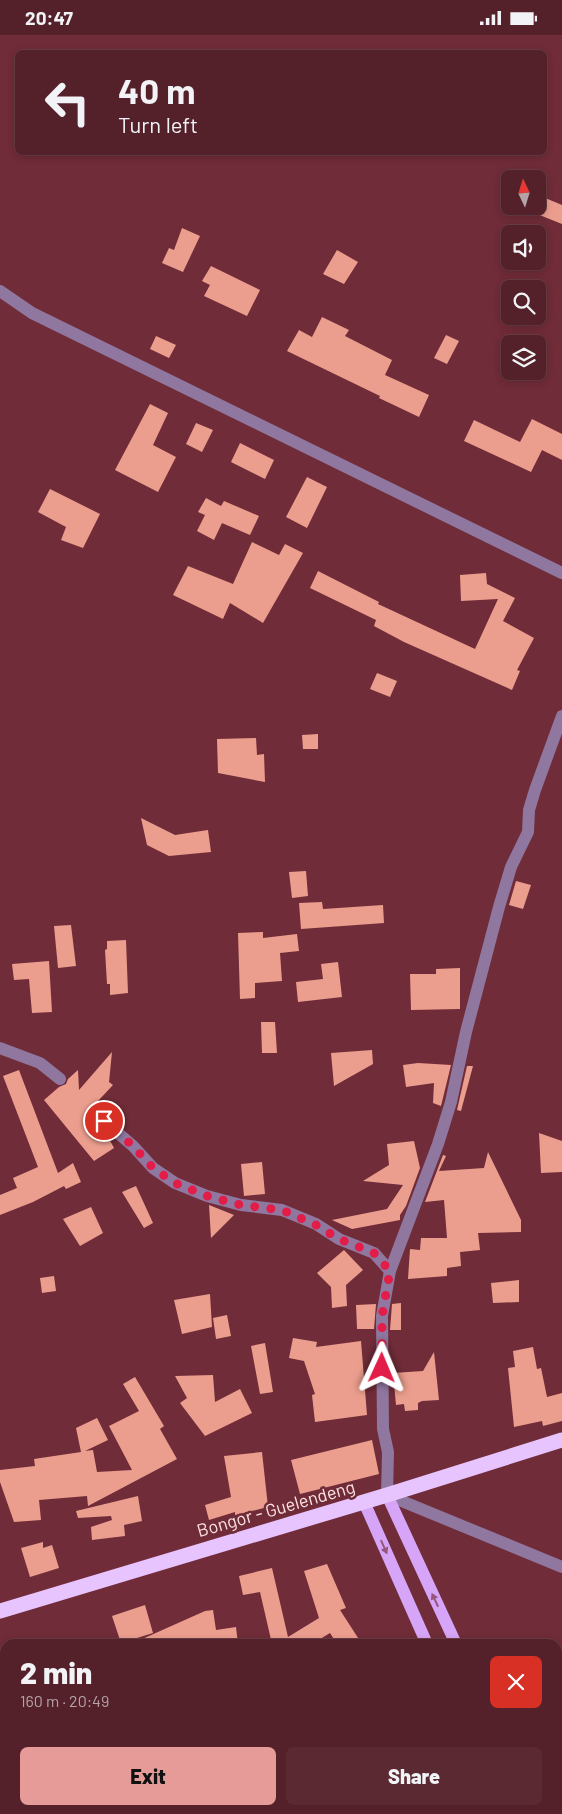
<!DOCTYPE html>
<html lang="en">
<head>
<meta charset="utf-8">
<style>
  body { margin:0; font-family:Barlow,sans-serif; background:#5a2932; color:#f1f3f6; height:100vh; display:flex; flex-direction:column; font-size:19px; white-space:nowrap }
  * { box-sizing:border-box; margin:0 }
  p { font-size:16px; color:#b5a3a8 }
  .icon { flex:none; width:28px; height:28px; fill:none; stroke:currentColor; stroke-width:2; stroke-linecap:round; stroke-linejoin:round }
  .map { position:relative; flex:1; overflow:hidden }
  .sheet { position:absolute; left:0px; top:1604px; width:562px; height:176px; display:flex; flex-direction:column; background:#54212a; border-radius:15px 15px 0 0; box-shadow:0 2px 8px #0003,0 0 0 1px #6a3e47 }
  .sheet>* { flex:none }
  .hud { position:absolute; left:15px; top:15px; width:532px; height:105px; border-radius:8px; box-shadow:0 2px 8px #0003,0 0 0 1px #6a3e47; background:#54212a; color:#f1f3f6; overflow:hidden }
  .needle { width:32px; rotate:356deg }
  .tools { position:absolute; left:501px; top:135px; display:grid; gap:10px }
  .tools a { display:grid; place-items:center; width:45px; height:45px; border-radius:8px; background:#54212a; box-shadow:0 2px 8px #0003,0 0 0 1px #6a3e47; font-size:25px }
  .pin { position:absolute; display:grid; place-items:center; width:42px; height:42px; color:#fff; margin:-21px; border:2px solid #fff; border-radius:50%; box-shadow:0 1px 5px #0007 }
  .me { position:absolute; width:55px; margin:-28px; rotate:1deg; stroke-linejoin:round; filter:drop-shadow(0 0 4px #0008) }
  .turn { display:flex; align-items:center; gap:18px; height:105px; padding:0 20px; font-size:22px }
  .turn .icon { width:65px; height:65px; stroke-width:2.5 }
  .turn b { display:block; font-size:35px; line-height:42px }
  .round { display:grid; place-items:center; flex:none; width:52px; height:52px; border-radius:8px; background:#5a2932 }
  .summary { display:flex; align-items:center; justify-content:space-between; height:85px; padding:0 20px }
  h1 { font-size:30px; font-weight:800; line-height:38px }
  .cta { display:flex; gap:10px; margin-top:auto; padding:10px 20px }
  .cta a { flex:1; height:58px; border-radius:8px; background:#e69b98; color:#111; font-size:20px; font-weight:800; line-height:58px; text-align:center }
  .cta a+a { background:#5a2932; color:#f1f3f6 }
  .status { display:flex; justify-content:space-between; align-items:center; height:35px; padding:0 25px; background:#54212a; direction:ltr }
  .status svg { height:14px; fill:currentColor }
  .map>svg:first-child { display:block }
</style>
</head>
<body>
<div class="status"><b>20:47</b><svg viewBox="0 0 49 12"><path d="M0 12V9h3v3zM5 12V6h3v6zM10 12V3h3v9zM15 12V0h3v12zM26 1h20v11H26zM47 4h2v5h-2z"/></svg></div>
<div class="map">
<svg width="562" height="1779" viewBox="0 0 562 1779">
  <rect width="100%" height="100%" fill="#702c38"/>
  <path fill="#ec9e8e" d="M538,160L562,170V189L532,177L534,171H538Z
    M182,193L200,201L183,237L162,228L169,213L174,215Z
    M337,215L358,227L344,249L323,239Z
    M211,231L260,255L247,281L204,261L210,250L202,246Z
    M322,282L349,295L345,301L392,325L385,340L429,360L419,382L379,363L380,361L287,316L299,295L312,302Z
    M446,300L459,306L447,329L434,323Z
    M156,301L176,310L169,323L150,314Z
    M150,369L168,378L153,410L176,422L158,457L115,435Z
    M532,384L562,399V425L542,415L531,437L464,406L474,385L520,407Z
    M196,388L213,395L202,417L186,409Z
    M240,408L274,425L265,444L231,427Z
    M307,442L327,452L307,493L286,482Z
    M50,454L100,479L83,513L61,505L66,492L38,477Z
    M206,463L221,471L224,466L259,481L250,500L222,488L214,505L197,496L205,480L198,477Z
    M252,507L279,520L285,509L303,518L263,588L230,568L223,584L173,560L188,531L233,549Z
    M318,536L379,567L378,569L475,614L498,564L461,566L460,540L486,538L487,549L515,563L503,586L534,603L517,635L520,636L512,655L404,607L374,591L376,585L310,553Z
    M377,638L397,646L390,662L370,654Z
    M318,699V714H303L302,700Z
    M256,703L257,720L264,719L265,747L218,738L217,704Z
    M141,783L175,800L208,795L211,817L169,821L147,810Z
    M306,836L308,861L292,863L289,837Z
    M516,846L531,850L523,874L509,870Z
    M322,867L323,874L383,870L384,888L301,894L299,868Z
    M71,890L76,931L58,933L54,891Z
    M263,897V903L297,899L299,916L280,918L282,946L255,948V963L240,964L238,898Z
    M126,905L128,958L110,960V949H107L105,915L107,914V906Z
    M49,926L52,977L32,978L29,944L14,945L12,929Z
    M338,927L342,962L298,967L296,947L323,944L321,929Z
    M460,933V974L411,975L410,939H436V934Z
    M261,987H275L277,1018H262Z
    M372,1015L373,1029L334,1051L331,1018Z
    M112,1017L109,1047L113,1050L98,1066L100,1068L91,1077L96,1083L97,1089L106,1098L114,1113L94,1126L44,1065L59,1052L66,1049L68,1044L78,1035L79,1055Z
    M418,1028L451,1030L441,1071L433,1068L434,1048L406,1052L403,1030Z
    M467,1031H473L461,1076L457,1075Z
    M19,1035L58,1138L73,1128L81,1147L66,1154L64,1151L33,1167L0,1180V1160L17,1153L13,1143L38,1132L3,1041Z
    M539,1098L562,1106V1137L541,1138Z
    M414,1106L420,1133L406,1171L400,1180V1185L352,1194L332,1185L387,1174L403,1150L363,1146L389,1130L387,1109Z
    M488,1117L521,1185V1197L478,1198L480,1215L460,1217L461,1231L447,1233V1241L408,1244L410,1214L420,1215L421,1203H447L444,1165L425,1167L443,1120L446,1121L439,1136L484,1133Z
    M262,1127L265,1159L244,1161L241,1129Z
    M136,1151L153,1188L144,1193L122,1157Z
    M209,1170L234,1180L211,1203Z
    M91,1172L103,1198L80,1211L63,1184Z
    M344,1215L363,1235L346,1250L347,1271L332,1273L331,1252L317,1238Z
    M54,1241L56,1256L42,1258L40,1243Z
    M519,1245V1267L493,1268L491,1248Z
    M210,1259L212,1292L182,1299L174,1265Z
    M401,1268V1295H390L392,1269Z
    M376,1269L374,1294H357L356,1270Z
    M227,1280L231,1301L216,1304L213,1283Z
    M293,1303L317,1307L316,1312L361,1306L367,1380L315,1387L312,1360L315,1359L304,1326L289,1323Z
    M265,1308L273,1357L260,1359L251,1311Z
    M533,1312L537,1334L541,1333L547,1362L562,1358V1386L543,1391L542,1386L514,1392L508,1333L515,1332L513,1316Z
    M434,1317L439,1365L422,1366L418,1368V1375L405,1376L404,1369L396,1370L393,1338L423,1336Z
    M213,1340L215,1367L240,1354L252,1378L205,1401L180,1368L187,1363L175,1341Z
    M135,1342L164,1391L160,1394L177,1424L88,1471L87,1461L39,1465L41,1485L14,1487L0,1447V1435L35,1431L34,1424L81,1417L76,1393L97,1383L108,1405L85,1416L93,1415L97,1437L132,1435L109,1391L139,1376L123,1349Z
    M372,1405L379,1439L300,1459L291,1425Z
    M262,1417L268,1472L235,1480V1477L209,1485L205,1470L231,1462L224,1421Z
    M138,1461L142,1486L124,1490L125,1501L92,1505L91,1492L112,1485L111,1481L78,1483L76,1476Z
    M43,1507V1513L52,1510L59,1533L30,1542L21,1513Z
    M327,1529L346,1573L340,1575L362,1609H337L330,1598L312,1609H272L260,1557L243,1560L239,1541L272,1533L288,1602L319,1583L304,1536Z
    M145,1570L153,1598L121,1608L112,1581Z
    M213,1575L216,1595L236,1592L238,1609H131L205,1576Z"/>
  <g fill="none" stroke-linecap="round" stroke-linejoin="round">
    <path stroke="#8f779f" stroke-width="12" d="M0,256L32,278L562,538
      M562,681L535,755L529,775L528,797L511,832L499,872L466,997L451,1067L438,1109L390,1236L382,1281L383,1394L388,1417L387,1460L562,1532
      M0,1013L40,1028L60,1044
      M104,1086L133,1111L153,1133L175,1148L207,1161L241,1170L282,1175L316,1189L339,1204L374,1218L390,1236
      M147,1779L157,1775"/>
    <path stroke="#d7a5f7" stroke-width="12" d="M387,1460L456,1609
      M364,1467L427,1609
      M504,1775L505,1779
      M533,1775L535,1779"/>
    <path stroke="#e7c4fe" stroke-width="15" d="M0,1576L387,1460L562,1405"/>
  </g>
  <defs><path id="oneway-solid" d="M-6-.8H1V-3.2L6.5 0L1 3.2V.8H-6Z" transform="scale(1.25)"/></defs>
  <g fill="#94567b">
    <use href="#oneway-solid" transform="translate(384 1512) rotate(66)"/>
    <use href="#oneway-solid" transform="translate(435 1565) rotate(-115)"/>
  </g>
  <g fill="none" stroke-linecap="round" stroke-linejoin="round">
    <path stroke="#e11d48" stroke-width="9" stroke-dasharray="0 16.2" d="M104,1086L133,1111L153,1133L175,1148L207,1161L241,1170L282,1175L316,1190L339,1204L374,1218L390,1236L382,1281V1333"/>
  </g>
  <g text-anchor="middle" stroke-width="5" stroke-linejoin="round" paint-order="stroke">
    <g font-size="18" fill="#fce2e4" stroke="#702c38">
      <text transform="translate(276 1474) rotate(-16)" y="6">Bongor - Guelendeng</text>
    </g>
  </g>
</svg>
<div class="tools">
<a><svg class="needle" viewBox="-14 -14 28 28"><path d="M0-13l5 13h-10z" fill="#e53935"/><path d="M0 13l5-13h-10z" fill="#b5a3a8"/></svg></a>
<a><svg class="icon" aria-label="sound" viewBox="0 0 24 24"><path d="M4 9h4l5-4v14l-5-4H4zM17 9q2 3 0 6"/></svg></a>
<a><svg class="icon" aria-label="search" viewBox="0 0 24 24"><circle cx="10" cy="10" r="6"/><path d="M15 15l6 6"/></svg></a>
<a><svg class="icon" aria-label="layers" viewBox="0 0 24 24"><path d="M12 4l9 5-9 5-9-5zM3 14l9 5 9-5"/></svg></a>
</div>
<div class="pin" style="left:104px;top:1086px;background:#d93025"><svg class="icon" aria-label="arrive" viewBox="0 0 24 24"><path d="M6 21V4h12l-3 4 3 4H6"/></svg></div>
<svg class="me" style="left:382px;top:1333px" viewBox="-20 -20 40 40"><path d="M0-17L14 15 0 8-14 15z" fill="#e11d48" stroke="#fff" stroke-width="4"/></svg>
<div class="hud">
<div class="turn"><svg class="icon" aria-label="left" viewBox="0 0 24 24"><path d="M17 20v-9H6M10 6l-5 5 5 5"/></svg><div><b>40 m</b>Turn left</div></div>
</div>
<section class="sheet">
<div class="summary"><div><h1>2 min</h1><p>160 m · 20:49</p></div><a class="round" style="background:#d93025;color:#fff"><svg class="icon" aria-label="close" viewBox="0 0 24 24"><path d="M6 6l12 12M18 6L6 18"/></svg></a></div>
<div class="cta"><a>Exit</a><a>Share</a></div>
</section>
</div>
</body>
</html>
